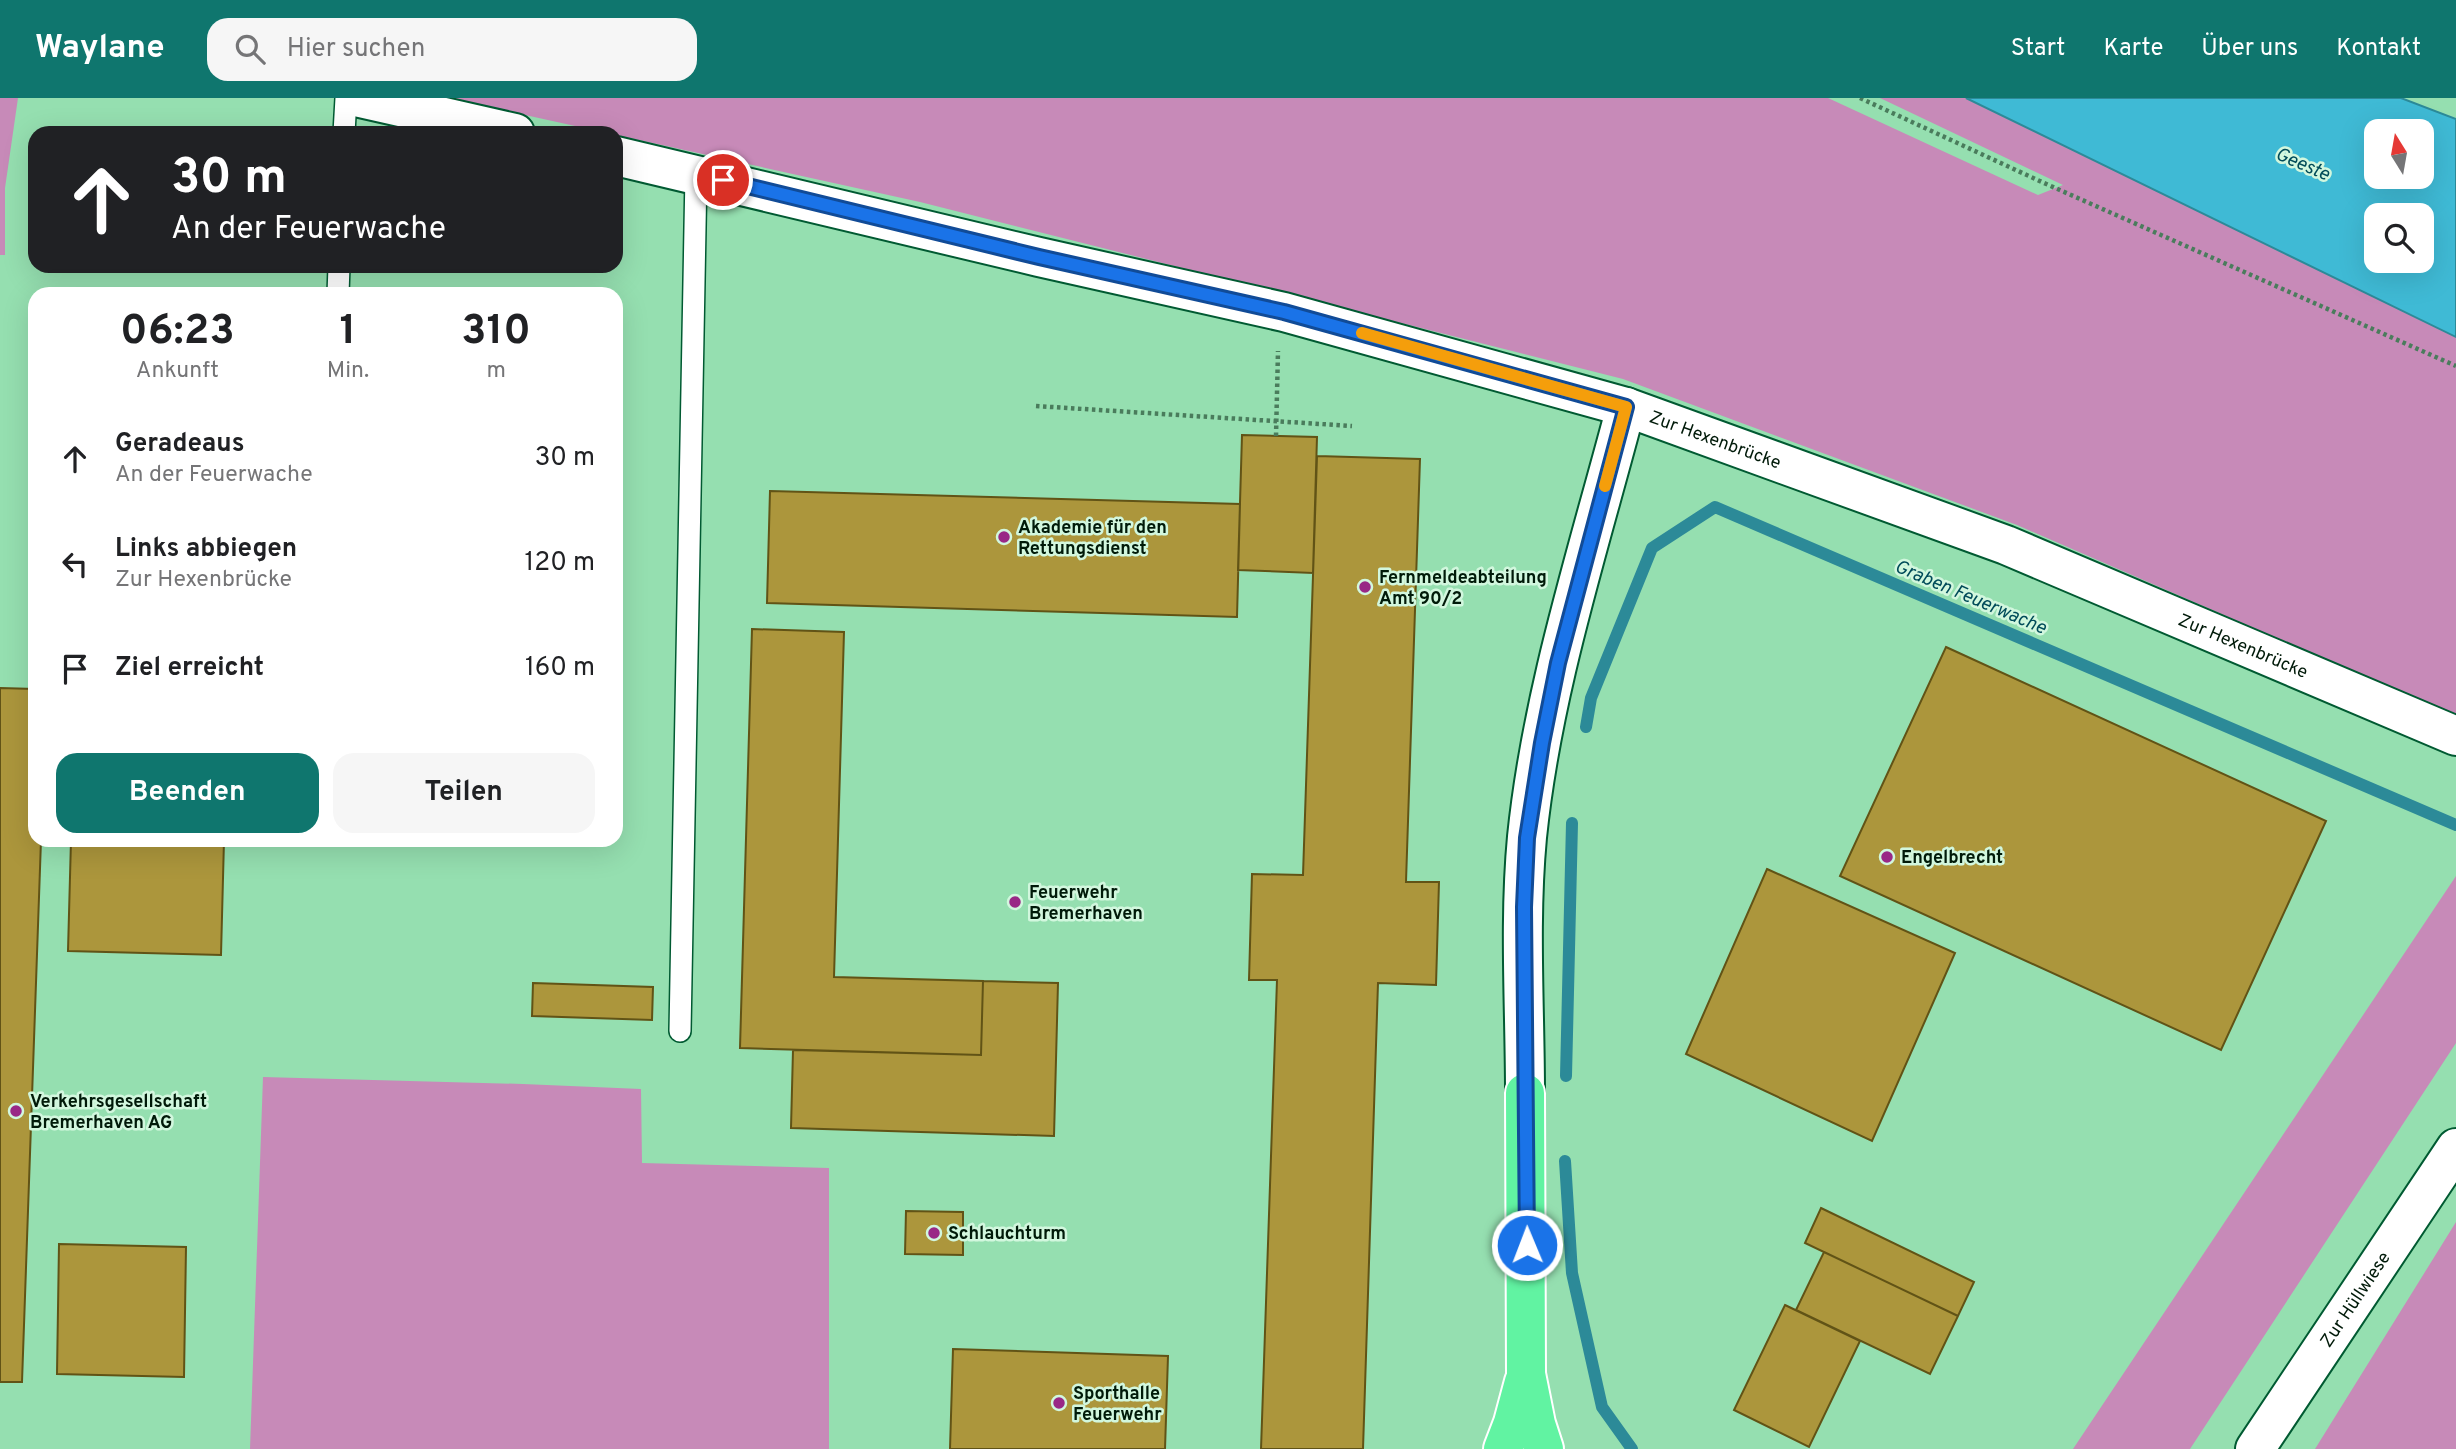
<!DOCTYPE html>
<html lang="de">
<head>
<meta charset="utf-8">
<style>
  body { margin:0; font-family:Overpass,sans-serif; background:#f6f6f6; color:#202124; height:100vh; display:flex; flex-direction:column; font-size:26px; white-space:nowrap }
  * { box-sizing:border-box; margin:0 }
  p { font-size:23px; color:#757577 }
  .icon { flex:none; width:38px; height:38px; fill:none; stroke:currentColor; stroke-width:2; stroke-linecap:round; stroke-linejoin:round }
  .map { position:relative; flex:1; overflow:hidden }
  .details { position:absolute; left:28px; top:189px; width:595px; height:560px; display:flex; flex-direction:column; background:#fff; border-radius:21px; box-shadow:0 7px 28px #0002 }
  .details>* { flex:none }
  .top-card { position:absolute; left:28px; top:28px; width:595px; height:147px; border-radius:21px; box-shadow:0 7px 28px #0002; background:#202124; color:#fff; overflow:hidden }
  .needle { width:46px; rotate:349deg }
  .fabs { position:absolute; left:2364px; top:21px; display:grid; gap:14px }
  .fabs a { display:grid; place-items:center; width:70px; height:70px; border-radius:14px; background:#fff; box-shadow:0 7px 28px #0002; font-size:35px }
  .pin { position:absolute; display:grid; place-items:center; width:60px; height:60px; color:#fff; margin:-30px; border:4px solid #fff; border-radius:50%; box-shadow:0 2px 7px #0007 }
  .me { position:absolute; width:77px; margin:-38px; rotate:359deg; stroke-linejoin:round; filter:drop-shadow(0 0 5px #0008) }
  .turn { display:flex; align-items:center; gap:24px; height:147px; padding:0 28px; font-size:32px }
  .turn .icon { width:91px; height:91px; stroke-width:2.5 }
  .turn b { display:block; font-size:49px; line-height:60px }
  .eta { display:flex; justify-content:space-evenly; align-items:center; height:119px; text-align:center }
  .eta b { font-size:42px; font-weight:700; line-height:49px }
  .cta { display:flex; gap:14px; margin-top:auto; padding:14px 28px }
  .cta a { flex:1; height:80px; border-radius:21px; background:#0f766e; color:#fff; font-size:28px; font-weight:700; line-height:80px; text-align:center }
  .cta a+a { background:#f6f6f6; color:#202124 }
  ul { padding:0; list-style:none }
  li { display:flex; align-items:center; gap:21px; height:105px; padding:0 28px }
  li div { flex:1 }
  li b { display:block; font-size:26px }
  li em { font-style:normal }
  header { display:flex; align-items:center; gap:42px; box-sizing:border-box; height:98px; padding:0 35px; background:#0f766e; color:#fff }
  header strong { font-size:33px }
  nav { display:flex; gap:38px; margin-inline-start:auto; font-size:24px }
  .search { width:490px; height:63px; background:#f6f6f6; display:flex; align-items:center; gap:18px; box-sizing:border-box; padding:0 24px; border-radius:21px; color:#757577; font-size:26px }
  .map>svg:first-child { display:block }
</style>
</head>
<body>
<header>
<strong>Waylane</strong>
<div class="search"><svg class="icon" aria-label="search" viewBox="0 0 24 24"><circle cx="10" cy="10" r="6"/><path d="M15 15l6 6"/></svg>Hier suchen</div>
<nav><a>Start</a><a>Karte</a><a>Über uns</a><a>Kontakt</a></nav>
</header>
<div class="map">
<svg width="2456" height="1351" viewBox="0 0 2456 1351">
  <rect width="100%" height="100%" fill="#95dfb0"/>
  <path fill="#c78ab8" d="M0,0H18L5,90V157H0Z
    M448,0H1828L2038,97L2063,87L1880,0H1966L2456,239V618L2017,427L1623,281L920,104L616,37V35H607Z
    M2456,778V945L2190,1351H2073Z
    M263,979L523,986L641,991L642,1065L829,1070V1351H250Z
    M2456,1124V1351H2315Z"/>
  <path fill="#3fbad5" stroke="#2c8a98" stroke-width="2" fill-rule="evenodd" d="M1966,0H2401L2456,21V239ZM2376,33H2422V79H2376ZM2376,117H2422V163H2376Z"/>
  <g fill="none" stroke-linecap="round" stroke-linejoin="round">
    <path stroke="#2c8a98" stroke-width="12" d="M1586,629L1591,600L1652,450L1715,409L2456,727
      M1566,978L1572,725
      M1565,1063L1572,1175L1602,1309L1632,1351"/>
  </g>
  <path fill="#ac963c" stroke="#615316" stroke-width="2" d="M1242,337L1317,339L1313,475L1238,472Z
    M1317,358L1420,361L1406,784H1439L1436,887L1378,885L1363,1351H1261L1277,882H1249L1252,776L1303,777Z
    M770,393L1240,406L1237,519L767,505Z
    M752,531L844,534L834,879L983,883L981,957L740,950Z
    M1946,549L2326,723L2221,952L1840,778Z
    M0,590L35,591V742H41L22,1284H0Z
    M71,742H224L221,857L68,853Z
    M1767,771L1955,855L1872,1043L1686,956Z
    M983,883L1058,885L1054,1038L791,1030L793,952L981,957Z
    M533,885L653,889L652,922L532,918Z
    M1821,1110L1974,1184L1958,1218L1805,1145Z
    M906,1113L963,1114V1157L905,1156Z
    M59,1146L186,1149L184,1279L57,1276Z
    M1824,1154L1958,1218L1930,1276L1796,1212Z
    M1785,1207L1860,1243L1809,1349L1734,1312Z
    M953,1251L1168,1258L1165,1351H950Z"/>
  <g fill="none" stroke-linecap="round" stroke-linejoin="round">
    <defs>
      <path id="lane" d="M344,35L346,0
        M338,196L339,168
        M680,933L696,76"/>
      <g id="street">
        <path d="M360,0L515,35"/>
        <path id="s1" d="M616,58L1039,159L1284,214L1626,309L2006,447L2456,638"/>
        <path d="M1525,995C1525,910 1519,824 1527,739C1542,593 1589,450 1626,309"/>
        <path id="s2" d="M2255,1351L2456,1050"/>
      </g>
      <path id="highway" d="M1525,995L1526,1276L1536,1326L1544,1351
        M1503,1351L1513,1325L1524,1284"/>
    </defs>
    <use href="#lane" stroke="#015a32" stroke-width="24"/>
    <use href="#street" stroke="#015a32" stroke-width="42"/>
    <use href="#highway" stroke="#fff" stroke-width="42"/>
    <path stroke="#4a7c5c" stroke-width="4.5" stroke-dasharray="3.5 3.5" stroke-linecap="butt" d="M1860,0L2044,85L2456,268
      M1036,308L1352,328
      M1276,338L1278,253"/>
    <use href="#lane" stroke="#fff" stroke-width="21"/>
    <use href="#street" stroke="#fff" stroke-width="38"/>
    <use href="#highway" stroke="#61f3a2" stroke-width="38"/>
  </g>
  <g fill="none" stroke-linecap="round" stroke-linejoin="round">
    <defs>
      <path id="route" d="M723,82L1039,159L1284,214L1626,309L1558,565L1542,645L1527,740L1524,809L1527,1147"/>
    </defs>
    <use href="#route" stroke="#114b97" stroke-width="18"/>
    <use href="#route" stroke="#1a73e8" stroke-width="12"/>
    <path stroke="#f59e0b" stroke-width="12" d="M1362,235L1626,309L1605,388"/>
  </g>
  <g fill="#992886" stroke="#d2f7de" stroke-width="2.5">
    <circle cx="1004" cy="439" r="7"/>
    <circle cx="1365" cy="489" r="7"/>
    <circle cx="1887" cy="759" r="7"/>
    <circle cx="1015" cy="804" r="7"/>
    <circle cx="16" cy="1013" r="7"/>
    <circle cx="934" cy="1135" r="7"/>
    <circle cx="1059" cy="1305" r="7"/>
  </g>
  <g text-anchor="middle" stroke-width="5" stroke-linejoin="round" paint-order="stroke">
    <g font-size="18" fill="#001a09" stroke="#d2f7de">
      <text dy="6" stroke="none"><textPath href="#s1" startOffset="1136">Zur Hexenbrücke</textPath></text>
      <text dy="6" stroke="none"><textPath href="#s1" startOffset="1703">Zur Hexenbrücke</textPath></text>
      <text dy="6" stroke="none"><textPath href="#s2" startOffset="180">Zur Hüllwiese</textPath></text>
    </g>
    <g font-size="18" font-weight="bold" fill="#001a09" stroke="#d2f7de" text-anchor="start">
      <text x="1018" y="435">Akademie für den<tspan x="1018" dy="21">Rettungsdienst</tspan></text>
      <text x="1379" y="485">Fernmeldeabteilung<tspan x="1379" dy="21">Amt 90/2</tspan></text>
      <text x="1901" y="765">Engelbrecht</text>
      <text x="1029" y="800">Feuerwehr<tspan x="1029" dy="21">Bremerhaven</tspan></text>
      <text x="30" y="1009">Verkehrsgesellschaft<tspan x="30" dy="21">Bremerhaven AG</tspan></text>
      <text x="948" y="1141">Schlauchturm</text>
      <text x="1073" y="1301">Sporthalle<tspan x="1073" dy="21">Feuerwehr</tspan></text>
    </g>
    <g font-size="19" font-style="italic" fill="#004b59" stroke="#d2f7de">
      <text transform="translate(2303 65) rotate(23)" y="7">Geeste</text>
      <text transform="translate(1971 498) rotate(23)" y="7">Graben Feuerwache</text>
    </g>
  </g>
</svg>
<div class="fabs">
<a><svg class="needle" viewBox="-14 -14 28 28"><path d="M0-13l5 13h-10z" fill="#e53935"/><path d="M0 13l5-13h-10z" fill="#757577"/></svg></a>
<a><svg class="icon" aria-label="search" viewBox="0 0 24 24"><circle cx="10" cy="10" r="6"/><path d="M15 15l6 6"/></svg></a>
</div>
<div class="pin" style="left:723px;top:82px;background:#d93025"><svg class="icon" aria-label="arrive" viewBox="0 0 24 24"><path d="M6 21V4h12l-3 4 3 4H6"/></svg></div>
<svg class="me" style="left:1527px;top:1147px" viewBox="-20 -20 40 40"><circle r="17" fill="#1a73e8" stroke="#fff" stroke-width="3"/><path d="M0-11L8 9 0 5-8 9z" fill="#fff"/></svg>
<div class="top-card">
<div class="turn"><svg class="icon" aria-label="ahead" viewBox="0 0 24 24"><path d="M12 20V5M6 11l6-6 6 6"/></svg><div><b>30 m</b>An der Feuerwache</div></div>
</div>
<section class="details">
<div class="eta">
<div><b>06:23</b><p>Ankunft</p></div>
<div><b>1</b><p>Min.</p></div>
<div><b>310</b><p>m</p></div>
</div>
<ul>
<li><svg class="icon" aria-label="ahead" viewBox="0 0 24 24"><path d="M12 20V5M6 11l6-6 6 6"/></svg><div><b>Geradeaus</b><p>An der Feuerwache</p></div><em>30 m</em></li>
<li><svg class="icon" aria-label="left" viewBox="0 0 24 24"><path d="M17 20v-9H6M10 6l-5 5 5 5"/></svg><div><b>Links abbiegen</b><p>Zur Hexenbrücke</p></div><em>120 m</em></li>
<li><svg class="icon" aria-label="arrive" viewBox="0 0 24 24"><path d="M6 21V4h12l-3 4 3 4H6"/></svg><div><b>Ziel erreicht</b></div><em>160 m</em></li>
</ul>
<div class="cta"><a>Beenden</a><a>Teilen</a></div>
</section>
</div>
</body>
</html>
